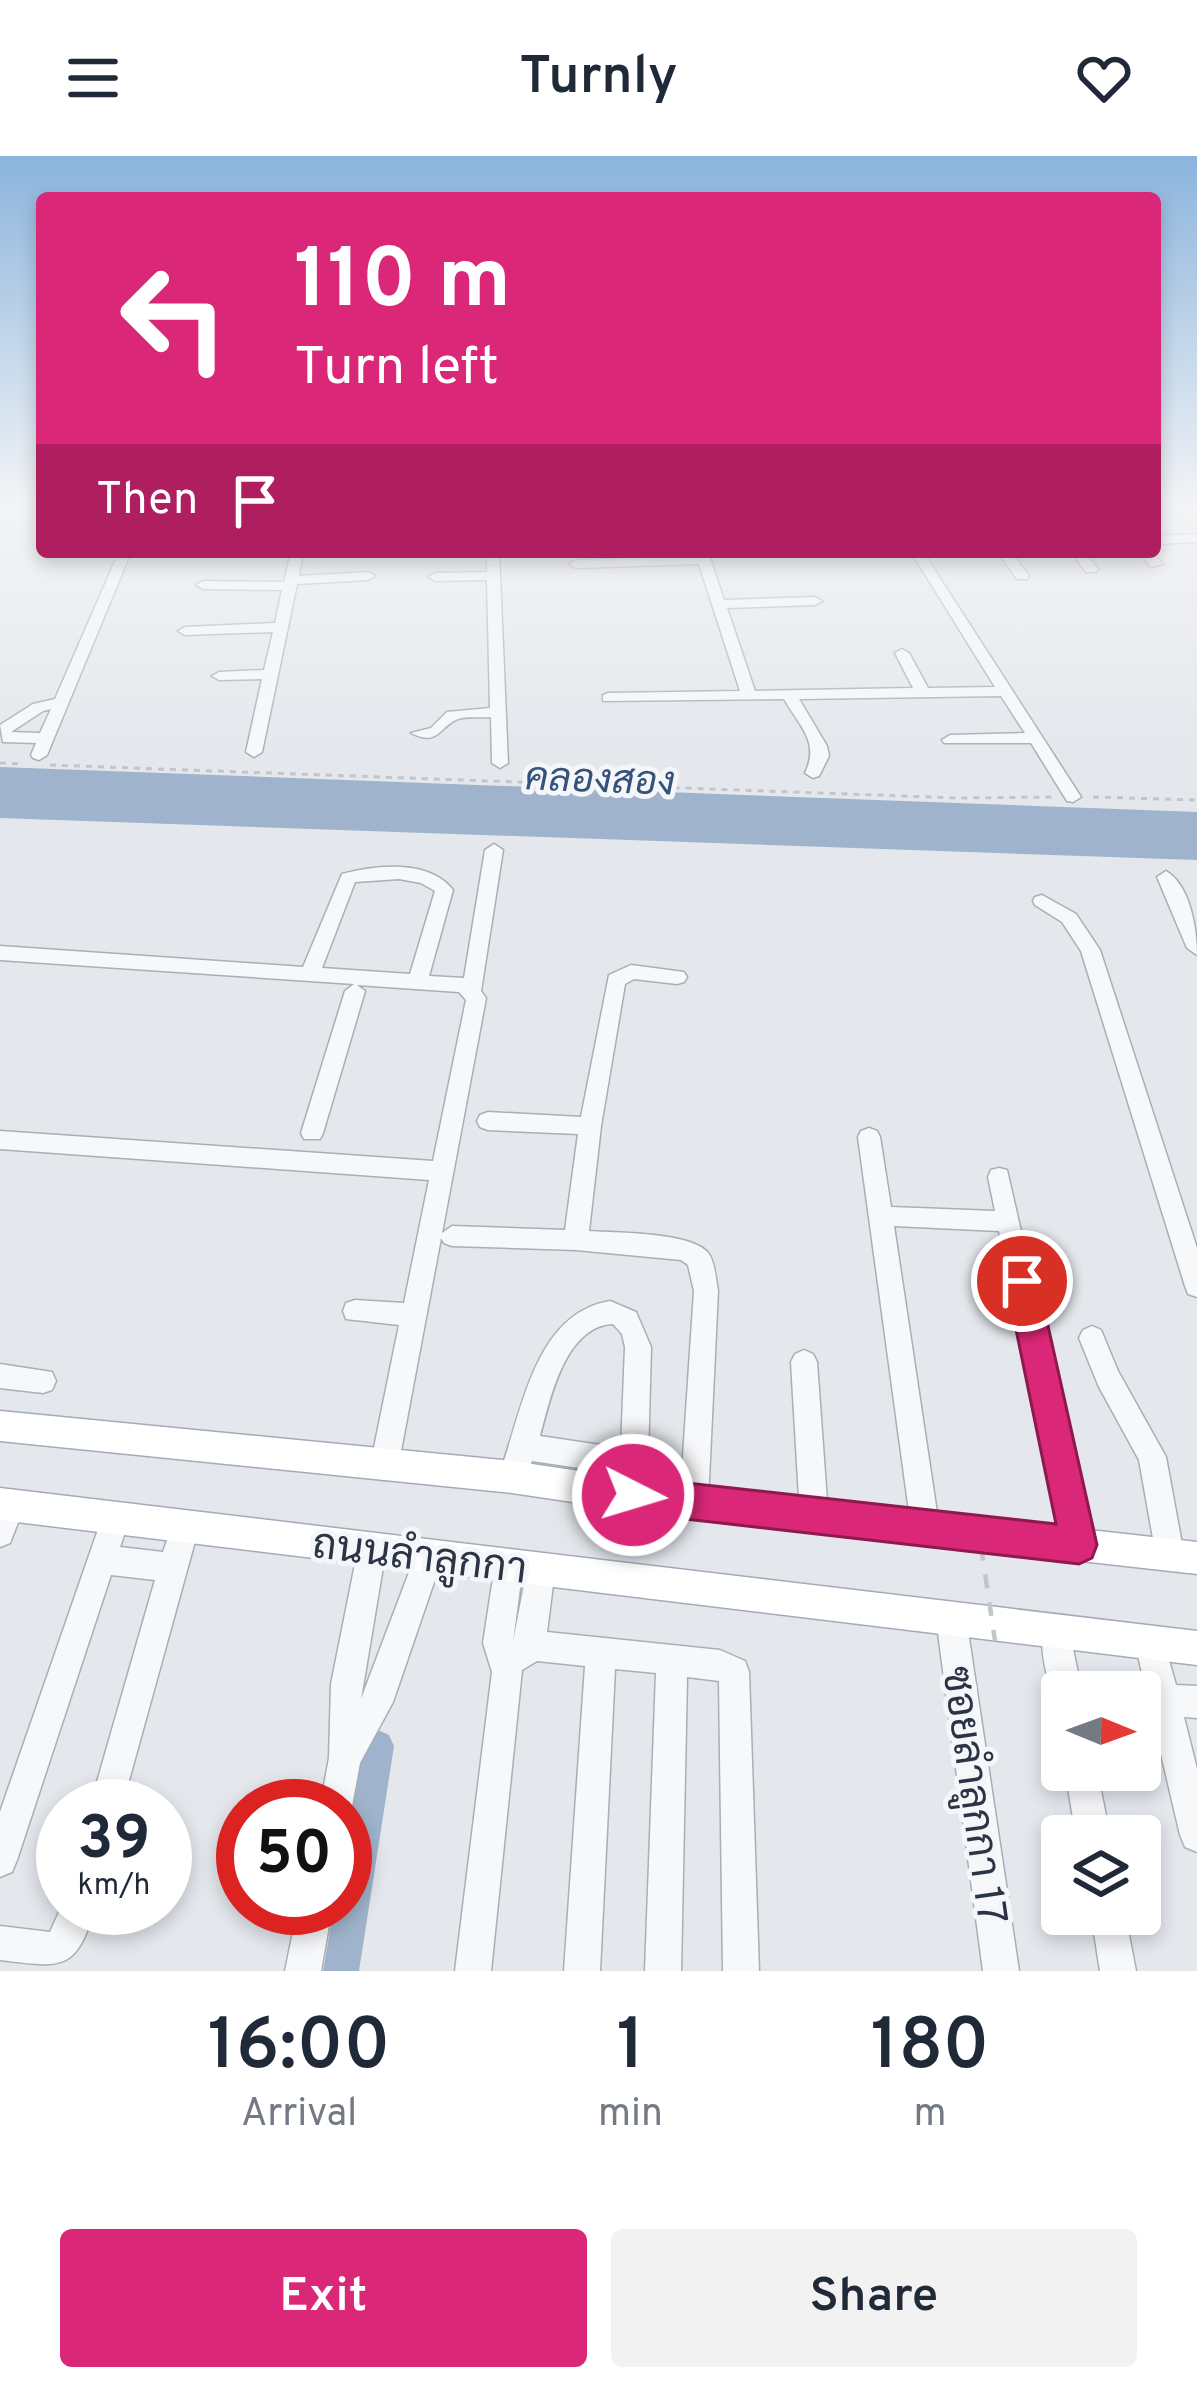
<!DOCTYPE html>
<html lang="en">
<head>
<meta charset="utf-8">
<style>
  body { margin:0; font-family:Overpass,Sarabun,sans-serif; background:#f2f2f3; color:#1f2937; height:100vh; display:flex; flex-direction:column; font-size:45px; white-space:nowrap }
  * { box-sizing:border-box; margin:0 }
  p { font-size:39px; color:#747a83 }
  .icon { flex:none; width:66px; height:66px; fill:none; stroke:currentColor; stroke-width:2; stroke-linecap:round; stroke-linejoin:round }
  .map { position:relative; height:1815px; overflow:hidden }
  .details { display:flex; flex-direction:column; background:#fff; flex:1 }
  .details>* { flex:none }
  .top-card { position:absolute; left:36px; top:36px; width:1125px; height:366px; border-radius:12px; box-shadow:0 6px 18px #0003; background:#db2777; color:#fff; overflow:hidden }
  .needle { width:78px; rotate:91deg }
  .controls { position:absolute; left:1041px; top:1515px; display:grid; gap:24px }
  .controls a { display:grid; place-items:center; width:120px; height:120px; border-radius:12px; background:#fff; box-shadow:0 6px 18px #0003; font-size:60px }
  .speed { position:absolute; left:36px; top:1623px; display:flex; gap:24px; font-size:60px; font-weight:700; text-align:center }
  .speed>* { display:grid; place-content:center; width:156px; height:156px; border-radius:50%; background:#fff; box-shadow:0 6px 18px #0003; line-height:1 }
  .speed small { font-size:30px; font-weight:400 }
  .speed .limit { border:18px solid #d22; background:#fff; color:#111 }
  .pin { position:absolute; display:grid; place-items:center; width:102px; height:102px; color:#fff; margin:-51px; border:6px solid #fff; border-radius:50%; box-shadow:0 3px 12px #0007 }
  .me { position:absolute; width:132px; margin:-66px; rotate:95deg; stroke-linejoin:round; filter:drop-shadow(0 0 9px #0008) }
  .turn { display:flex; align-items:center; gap:42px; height:252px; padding:0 60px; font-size:54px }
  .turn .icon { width:156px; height:156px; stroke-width:2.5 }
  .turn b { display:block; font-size:84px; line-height:102px }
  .then { display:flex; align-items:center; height:114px; padding:0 60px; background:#0003; gap:24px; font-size:45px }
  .eta { display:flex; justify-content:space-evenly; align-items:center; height:204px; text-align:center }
  .eta b { font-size:72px; font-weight:600; line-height:84px }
  .primary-button { display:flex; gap:24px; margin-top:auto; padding:24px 60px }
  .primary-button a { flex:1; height:138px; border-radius:12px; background:#db2777; color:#fff; font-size:48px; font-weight:600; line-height:138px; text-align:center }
  .primary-button a+a { background:#f2f2f3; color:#1f2937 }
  header { display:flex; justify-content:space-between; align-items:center; height:156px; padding:0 60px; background:#fff; font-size:54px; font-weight:600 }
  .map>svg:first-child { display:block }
</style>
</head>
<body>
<header><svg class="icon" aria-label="menu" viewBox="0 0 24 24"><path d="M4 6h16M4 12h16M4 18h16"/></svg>Turnly<svg class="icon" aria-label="heart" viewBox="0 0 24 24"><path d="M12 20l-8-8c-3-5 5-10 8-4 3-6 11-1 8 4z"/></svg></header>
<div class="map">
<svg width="1197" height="1815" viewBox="0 0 1197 1815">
  <rect width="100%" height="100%" fill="#e4e7ec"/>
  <path fill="#9fb4cc" d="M0,611L1197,656V704L0,662Z"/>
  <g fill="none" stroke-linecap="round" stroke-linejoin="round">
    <path fill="#9fb4cc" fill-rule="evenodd" d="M378,1574L389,1579L394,1590L359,1815H323L334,1752H345V1689L362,1590L367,1579Z"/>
    <defs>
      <path id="minor" d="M0,347H7L0,352Z
        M1197,378V386L1155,388V380Z
        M119,396H131L47,599L39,604L33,602L31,599L36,587L3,586L0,569L33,548L55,543ZM51,553L40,577L11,576L43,555Z
        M291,396H303L299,420L368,416L375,420L368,424L297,428L262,596L254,601L246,596L262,523L219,524L212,520L219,516L264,514L273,476L185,479L178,475L185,471L275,467L282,434L203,433L196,429L203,425L284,426Z
        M487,396H499L508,607L500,612L492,607L491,561C482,562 466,560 458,563C438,571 439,591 411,577L431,572L447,556L490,552L487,424L435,425L428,421L435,417L487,416Z
        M696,396H708L724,444L815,441L822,445L815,449L727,452L755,535L913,532L895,497L902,493L909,497L928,532L995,531L911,396H923L1081,641L1073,646L1067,645L1031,587H944L942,584L950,579L1025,577L1001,540L799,543L827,590L829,600L819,620L813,622L805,617C820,586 800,571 784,543L603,545V539L608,537L740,535L699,408L576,412L569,408L576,404L697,400Z
        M998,396H1011L1029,420L1027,423H1017Z
        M1071,396H1084L1098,413L1096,416H1086Z
        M1139,396H1152L1163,408L1151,411Z
        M494,688L503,694L481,835L486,842L442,1077L452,1070L565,1074L578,978L488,974L480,971L477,965L480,959L488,956L581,961L609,819L631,809L684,816L687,821L684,826L677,828L634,823L625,828L601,970L589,1075C616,1077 694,1076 709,1098C715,1107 716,1124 718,1135L708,1345L704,1355L694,1359L684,1355L680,1345L694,1135L688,1109L681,1104L576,1094L452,1090L444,1087L441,1082L398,1311L394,1320L384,1324L374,1320L370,1311L399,1169L346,1163L343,1155L346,1147L355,1144L404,1147L429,1024L0,993V975L433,1005L466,844L459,836L357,829L365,835L323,977L320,983H304L301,977L345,835L354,828L0,804V790L303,811L342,718C376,709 429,703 453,734L429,820L464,822L485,694ZM399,723L421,727L435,735L410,818L322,812L355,726Z
        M1166,715C1190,729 1197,772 1197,799L1187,792L1157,721Z
        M1042,739L1076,758L1100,794L1197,1092V1141L1188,1138L1185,1130L1081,795L1062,766L1035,749L1033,745L1035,741Z
        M869,972L877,975L880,981L891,1051L995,1055L988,1021L991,1014L999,1012L1007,1014L1093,1389L1089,1399L1079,1403L1069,1399L1065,1389L999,1075L894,1070L939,1370L935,1380L925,1384L915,1380L911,1370L858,981L861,975Z
        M610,1145L636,1156L651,1191L647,1339L643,1349L633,1353L623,1349L619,1339L620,1318L532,1305L522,1331L512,1335L502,1331L498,1321C522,1261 532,1158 610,1145ZM613,1168L622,1178L625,1191L621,1292L540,1280C550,1243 565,1170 613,1168Z
        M1092,1170L1101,1174L1118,1215L1166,1301L1184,1399L1180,1409L1170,1413L1160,1409L1156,1399L1139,1304L1099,1231L1079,1182L1083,1174Z
        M804,1194L813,1198L817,1206L828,1359L824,1369L814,1373L804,1369L800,1359L791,1206L795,1198Z
        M0,1208L52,1216L56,1225L52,1234L43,1237L0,1232Z
        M11,1335L21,1339L25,1349L10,1387L0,1391V1342Z
        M116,1348L126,1352L130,1362L120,1391L163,1396L175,1361L185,1357L195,1361L199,1371L122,1650H90L155,1424L111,1419L17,1704L12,1716L0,1721V1656L102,1362L106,1352Z
        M372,1379L382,1383L386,1393L361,1543L419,1390L429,1386L439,1390L443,1400L393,1546L360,1607L352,1650L345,1663V1650H320L329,1602L331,1528L358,1393L362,1383Z
        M509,1395L519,1399L523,1409L513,1486L527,1413L531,1403L541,1399L551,1403L555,1413L547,1476L720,1494L745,1505L749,1516L759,1815H723L719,1525L687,1521L681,1815H645L656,1517L615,1513L600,1815H564L585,1510L537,1505L522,1514L491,1815H455L492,1516L483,1487L495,1409L499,1399Z
        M951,1447L962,1451L966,1462L1019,1815H983L936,1462L940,1451Z
        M1056,1460L1067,1464L1082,1536H1062V1549L1056,1547C1047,1526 1037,1486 1045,1464Z
        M1150,1472L1161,1476L1176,1529L1197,1530V1562L1184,1561L1197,1613V1696L1185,1691L1180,1679L1135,1487L1139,1476Z
        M1065,1614H1097L1110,1680H1076Z
        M63,1747V1752H95C76,1815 64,1812 0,1804V1770L50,1776Z
        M298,1752H332L321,1815H285Z
        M1091,1758H1125L1136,1815H1100Z"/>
      <path id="major" d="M0,1255L512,1305L633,1323L1197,1386V1418L633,1355L512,1337L0,1285Z
        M0,1332L1197,1475V1509L0,1364Z"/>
    </defs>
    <use href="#minor" stroke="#a9aeb7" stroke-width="3"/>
    <use href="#major" stroke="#a3abb8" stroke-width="3"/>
    <path stroke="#c2c5cb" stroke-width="3" stroke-dasharray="6 6" stroke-linecap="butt" d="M0,607L22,608
      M50,609L958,642L1053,641
      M1093,641L1197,644"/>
    <use href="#minor" fill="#f7f8fa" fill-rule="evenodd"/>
    <use href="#major" fill="#fff" fill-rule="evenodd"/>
    <path stroke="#c2c5cb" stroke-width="4.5" stroke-dasharray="14 14" stroke-linecap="butt" d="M977,1363L995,1485"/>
  </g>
  <linearGradient id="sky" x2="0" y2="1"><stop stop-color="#8bb4dd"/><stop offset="0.58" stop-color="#f3f4f6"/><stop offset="1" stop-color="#f3f4f6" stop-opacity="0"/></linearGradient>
  <rect width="1197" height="601" fill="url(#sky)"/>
  <path fill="#db2777" stroke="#8e194d" stroke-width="3" d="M1022,1111L1033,1115L1038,1125L1097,1389L1092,1402L1079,1408L633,1357L620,1352L615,1339L620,1326L633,1321L1056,1368L1006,1125L1011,1115Z"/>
  <g text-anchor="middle" stroke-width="10" stroke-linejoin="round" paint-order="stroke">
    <g font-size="39" font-style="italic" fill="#34527a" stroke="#f4f6f9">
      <text transform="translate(600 622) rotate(2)" y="14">คลองสอง</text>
    </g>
    <g font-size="42" fill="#2b3445" stroke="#f4f6f9">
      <text transform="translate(420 1399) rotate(7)" y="15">ถนนลำลูกกา</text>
      <text transform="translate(976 1639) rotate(82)" y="15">ซอยลำลูกกา 17</text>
    </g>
  </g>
</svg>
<div class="controls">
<a><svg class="needle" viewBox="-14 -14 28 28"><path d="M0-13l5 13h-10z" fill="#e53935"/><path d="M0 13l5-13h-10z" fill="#747a83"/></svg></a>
<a><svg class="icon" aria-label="layers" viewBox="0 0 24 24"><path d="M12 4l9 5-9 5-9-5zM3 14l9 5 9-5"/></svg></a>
</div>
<div class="speed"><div>39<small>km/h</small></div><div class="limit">50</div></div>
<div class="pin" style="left:1022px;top:1125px;background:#d93025"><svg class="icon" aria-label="arrive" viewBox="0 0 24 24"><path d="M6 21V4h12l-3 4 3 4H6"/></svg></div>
<svg class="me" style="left:633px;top:1339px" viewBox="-20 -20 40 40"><circle r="17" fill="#db2777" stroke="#fff" stroke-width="3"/><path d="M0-11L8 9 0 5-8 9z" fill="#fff"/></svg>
<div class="top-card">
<div class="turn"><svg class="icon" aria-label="left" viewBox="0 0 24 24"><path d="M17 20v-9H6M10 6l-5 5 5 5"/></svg><div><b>110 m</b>Turn left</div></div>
<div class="then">Then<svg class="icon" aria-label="arrive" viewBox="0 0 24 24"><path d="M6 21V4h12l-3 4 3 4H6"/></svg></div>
</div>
</div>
<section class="details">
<div class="eta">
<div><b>16:00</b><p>Arrival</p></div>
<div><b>1</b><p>min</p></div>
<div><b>180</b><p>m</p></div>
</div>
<div class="primary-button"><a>Exit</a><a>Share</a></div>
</section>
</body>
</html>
